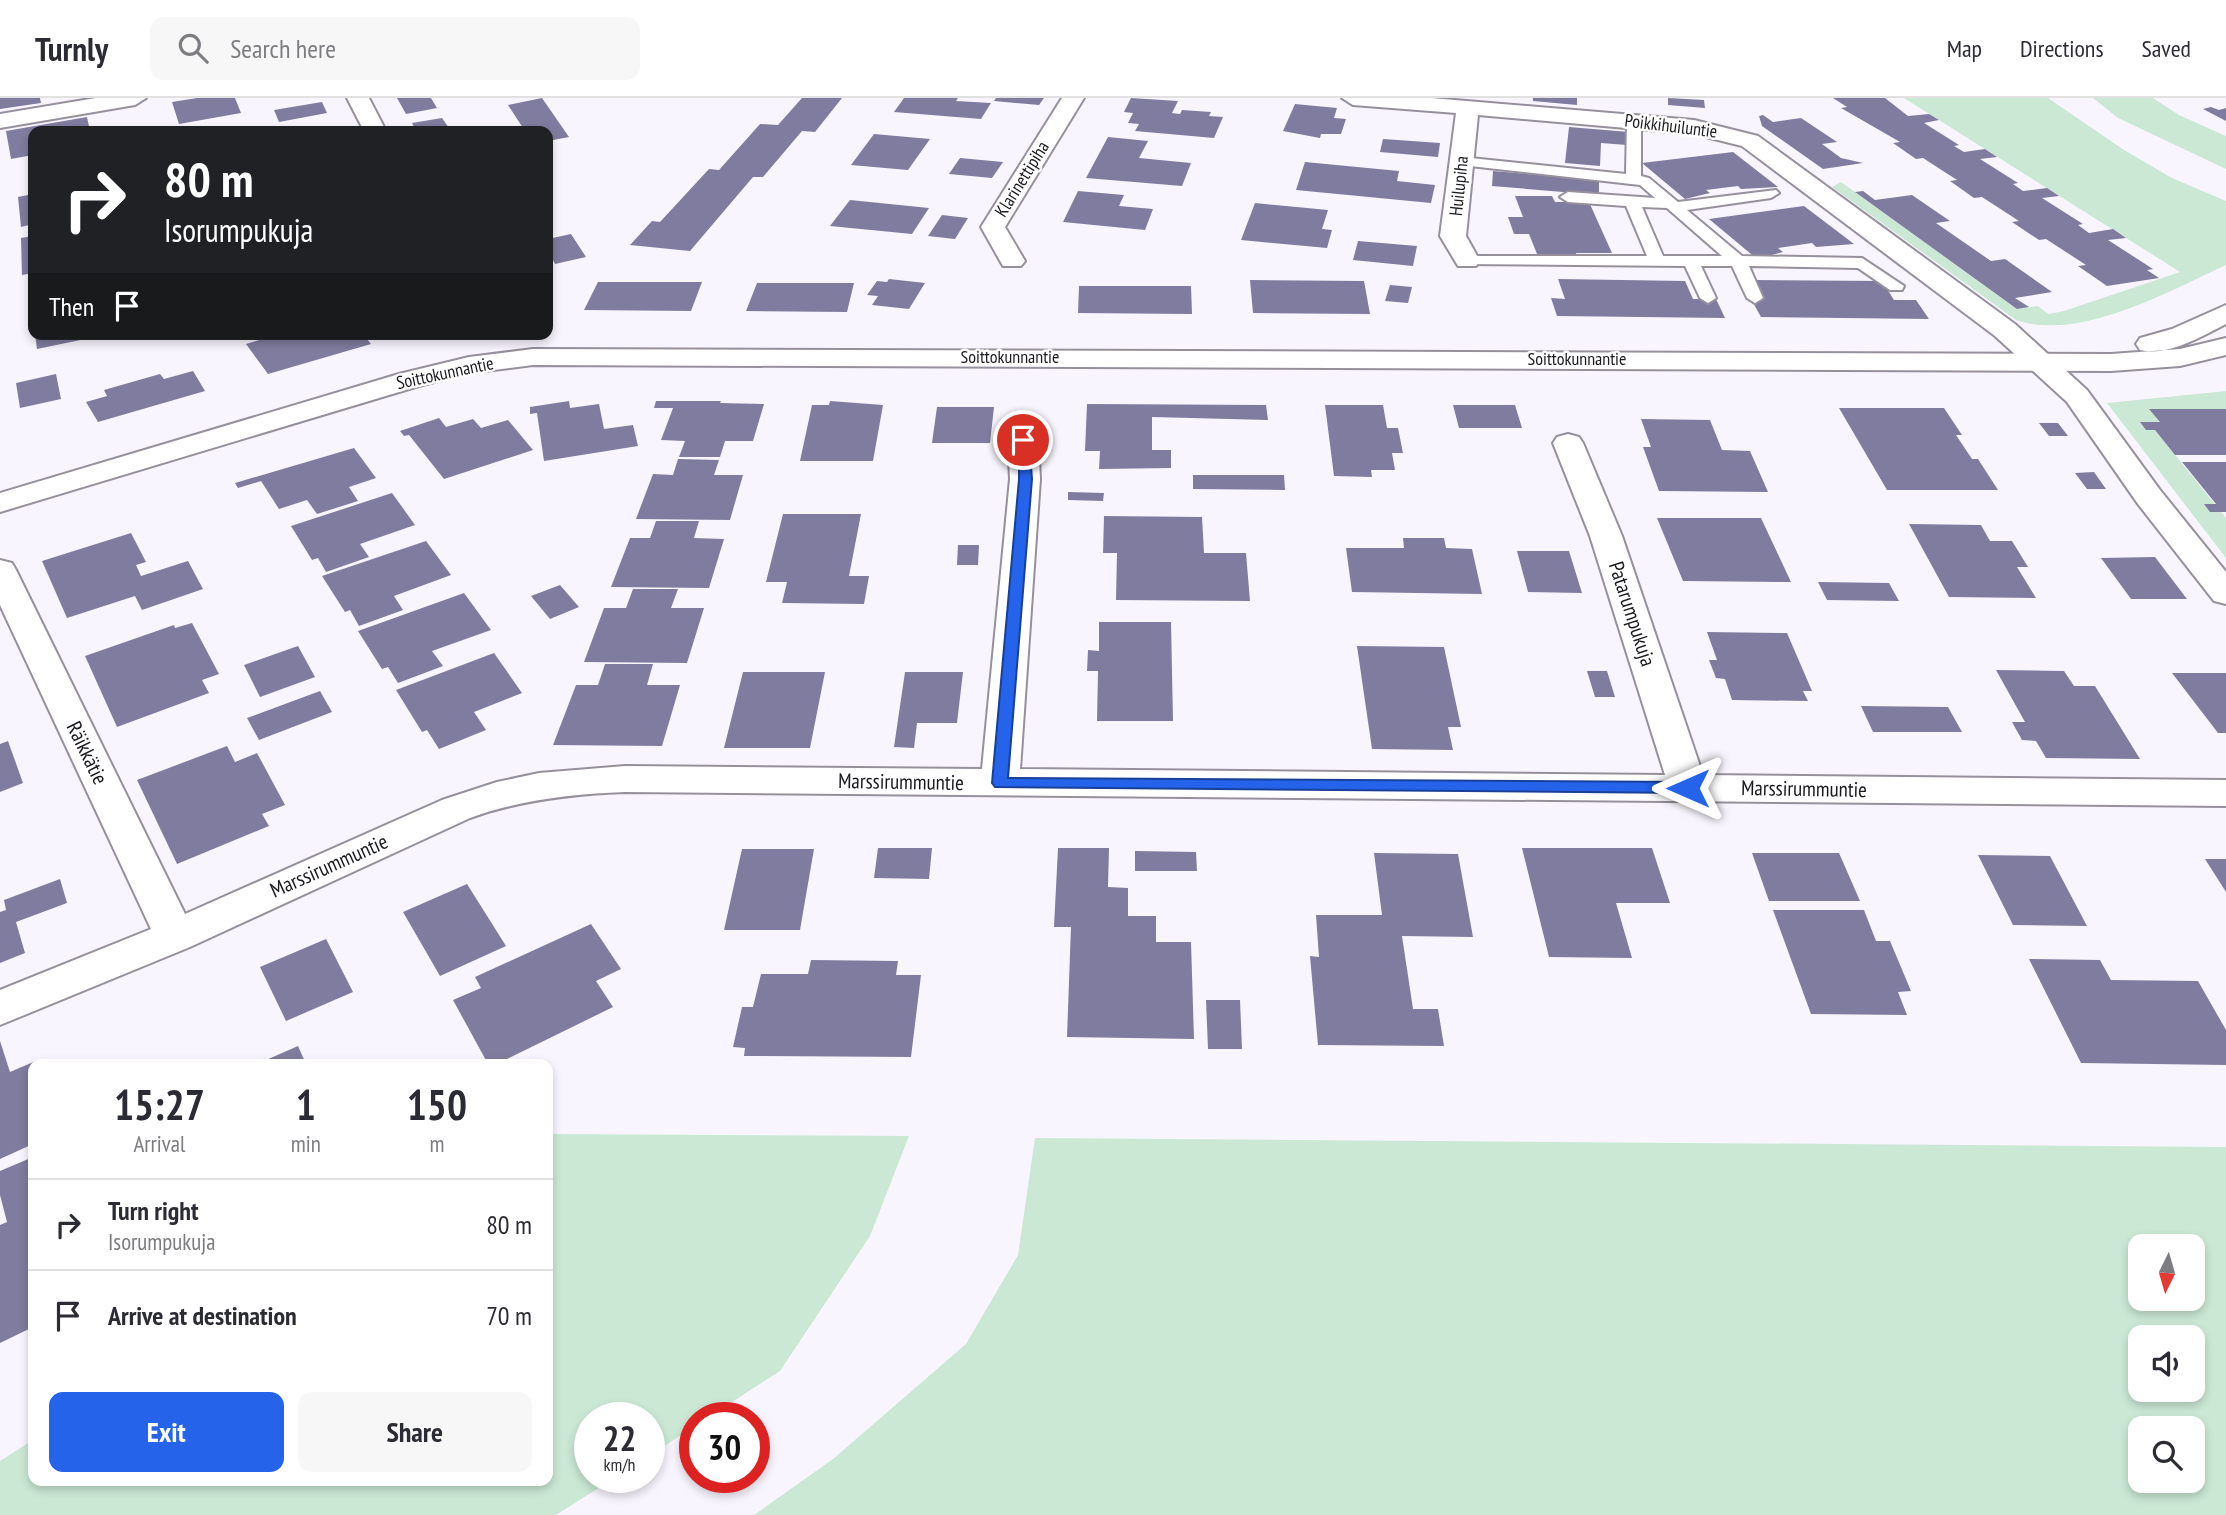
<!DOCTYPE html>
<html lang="en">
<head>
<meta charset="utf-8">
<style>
  body { margin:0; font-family:"PT Sans Narrow",sans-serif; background:#f7f7f7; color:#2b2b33; height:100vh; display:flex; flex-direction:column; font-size:26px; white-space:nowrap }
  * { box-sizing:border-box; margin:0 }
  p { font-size:23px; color:#7c7c81 }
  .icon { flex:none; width:38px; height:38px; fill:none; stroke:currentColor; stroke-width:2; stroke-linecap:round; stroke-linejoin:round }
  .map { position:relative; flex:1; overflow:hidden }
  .sheet { position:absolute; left:28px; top:961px; width:525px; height:427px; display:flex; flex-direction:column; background:#fff; border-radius:14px; box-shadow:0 4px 10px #0003 }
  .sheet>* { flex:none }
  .guide { position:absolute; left:28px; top:28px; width:525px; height:214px; border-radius:14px; box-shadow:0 4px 10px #0003; background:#202124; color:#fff; overflow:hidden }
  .needle { width:46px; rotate:185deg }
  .fabs { position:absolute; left:2128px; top:1136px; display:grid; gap:14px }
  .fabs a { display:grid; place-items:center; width:77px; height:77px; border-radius:14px; background:#fff; box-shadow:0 4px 10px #0003; font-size:35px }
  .speed { position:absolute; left:574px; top:1304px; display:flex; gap:14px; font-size:35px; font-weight:700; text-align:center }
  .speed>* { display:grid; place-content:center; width:91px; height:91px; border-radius:50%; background:#fff; box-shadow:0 4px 10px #0003; line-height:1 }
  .speed small { font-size:18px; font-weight:400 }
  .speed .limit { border:10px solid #d22; background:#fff; color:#111 }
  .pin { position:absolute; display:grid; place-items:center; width:60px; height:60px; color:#fff; margin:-30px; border:4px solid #fff; border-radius:50%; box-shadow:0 2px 7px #0007 }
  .me { position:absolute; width:77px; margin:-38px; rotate:270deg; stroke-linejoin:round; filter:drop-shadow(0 0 5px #0008) }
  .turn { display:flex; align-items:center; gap:24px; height:147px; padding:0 21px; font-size:32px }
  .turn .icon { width:91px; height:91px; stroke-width:2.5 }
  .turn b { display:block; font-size:49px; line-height:60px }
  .then { display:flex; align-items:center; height:66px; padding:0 21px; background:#0003; gap:14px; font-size:26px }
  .eta { display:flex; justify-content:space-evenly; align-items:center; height:119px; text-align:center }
  .eta b { font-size:42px; font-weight:700; line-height:49px }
  .action { display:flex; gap:14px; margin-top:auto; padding:14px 21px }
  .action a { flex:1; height:80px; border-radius:14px; background:#2563eb; color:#fff; font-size:28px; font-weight:700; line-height:80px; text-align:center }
  .action a+a { background:#f7f7f7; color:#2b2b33 }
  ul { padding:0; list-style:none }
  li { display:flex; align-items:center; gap:21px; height:91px; padding:0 21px; border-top:2px solid #e1e1e2 }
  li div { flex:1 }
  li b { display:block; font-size:26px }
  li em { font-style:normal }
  header { display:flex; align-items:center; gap:42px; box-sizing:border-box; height:98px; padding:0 35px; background:#fff; border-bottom:2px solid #e1e1e2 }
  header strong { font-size:33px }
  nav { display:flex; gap:38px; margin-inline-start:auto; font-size:24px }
  .search { width:490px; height:63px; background:#f7f7f7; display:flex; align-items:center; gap:18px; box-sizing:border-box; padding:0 24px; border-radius:14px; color:#7c7c81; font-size:26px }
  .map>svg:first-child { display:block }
</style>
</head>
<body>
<header>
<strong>Turnly</strong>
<div class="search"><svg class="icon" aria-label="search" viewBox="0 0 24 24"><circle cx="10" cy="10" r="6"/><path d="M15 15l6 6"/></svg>Search here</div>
<nav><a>Map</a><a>Directions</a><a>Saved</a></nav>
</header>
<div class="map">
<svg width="2226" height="1417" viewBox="0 0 2226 1417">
  <rect width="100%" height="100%" fill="#f9f5fe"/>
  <path fill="#cbe8d5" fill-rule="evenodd" d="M1904,0H2048L2124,52L2172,80L2226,103V167C2170,193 2079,244 2016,222L1832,89L1841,84L2017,211L2038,208L2048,216L2064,213L2180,174Z
    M2093,0H2153L2179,17L2226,38V71L2118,20Z
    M2226,293V311H2150L2160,324L2141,325L2146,332H2155L2226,420V460L2107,305Z
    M548,1036L909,1038L870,1138L780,1273L709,1319L695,1320V1328L649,1358V1320H590V1379H616L556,1417H0V1363L33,1342V1382H548Z
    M1035,1040L2226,1049V1417H754L833,1361L966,1246L1018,1157ZM2193,1148V1200H2140V1148ZM2193,1239V1292H2140V1239ZM2193,1330V1382H2140V1330Z"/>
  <path fill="#7f7c9f" d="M0,0H40L41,5L0,11Z
    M197,0H235L241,15L179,26L172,4Z
    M397,0H431L437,10L406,16Z
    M542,0L569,39L548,43V33H525L508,7Z
    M802,0H842L815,34L802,33L763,79H753L690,153L630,147L652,123L660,124L709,71L719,72L760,26L778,27Z
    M904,0H958L956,3L991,5L981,21L894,14Z
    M996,0H1044L1039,7L994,3Z
    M1131,0L1178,3L1172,15L1180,16L1182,12L1211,14L1209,18L1223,19L1214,40L1135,33L1139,26L1128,25L1133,15L1124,14Z
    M1533,0H1577V7L1533,3Z
    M1668,0L1704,2L1705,10L1668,7Z
    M1833,0H1885L1908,18L1929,16L1939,22L1924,25L1959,47L1954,48L1964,54L1985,51L1997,59L1980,61L2018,85L2013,86L2023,93L2047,90L2059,98L2042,100L2083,126L2078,127L2089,135L2113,131L2126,140L2108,142L2153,171L2147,172L2159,180L2107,188L2078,168L2086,167L2046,141L2039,142L2012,124L2019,123L1982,99L1974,100L1950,83L1957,82L1923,60L1916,61L1893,45L1900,44L1841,10L1847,9Z
    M322,4L327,15L279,24L274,12Z
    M1295,6L1337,10L1334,20L1346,21L1341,36H1321L1320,40L1283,33Z
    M2211,9L2219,12L2226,10V23L2203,11Z
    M1763,17L1773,24L1801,20L1837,44L1822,46L1841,60L1863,65L1823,71L1762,28L1759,18Z
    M87,19L90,33H33V57L11,61L6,33Z
    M442,20L451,33H416L412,25Z
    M1569,29L1629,34L1627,47L1601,45L1600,68L1565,65Z
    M874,36L930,41L908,72L851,67Z
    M1108,39L1148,43L1139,60L1191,65L1182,88L1086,80Z
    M1383,41L1440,45L1438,59L1380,54Z
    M1733,54L1778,89L1741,91L1738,88L1706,92L1710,95L1685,101L1642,65Z
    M960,60L1003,64L992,80L949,76Z
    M1305,64L1399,73L1397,83L1435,87L1431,105L1296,92Z
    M1493,73L1599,82V97L1492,88Z
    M1078,93L1124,97L1119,108L1153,111L1145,132L1063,124Z
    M1863,93L1875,102L1912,97L1950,123L1936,125L1991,163L2005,161L2052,194L2015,200L2029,209L2017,211L1855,94Z
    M33,96V126L21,129L18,99Z
    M1515,98H1552L1555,104H1589L1612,155H1576L1578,162L1539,161L1529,136H1514L1508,119H1523Z
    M850,102L929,110L912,136L830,128Z
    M1255,105L1328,112L1322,131L1332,132L1327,150L1241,142Z
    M1804,108L1854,146L1816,149L1812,145L1778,150L1783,154L1757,161L1709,121Z
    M942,117L968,120L955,141L928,138Z
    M571,136L586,159L555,166L548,153V141Z
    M33,138V175L22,177L21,140Z
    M1358,143L1417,148L1413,168L1353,162Z
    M889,181L925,185L909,211L872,207L878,198L867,197L877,183L887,184Z
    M1558,181L1685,183L1693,201H1716L1725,220L1557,218L1551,200L1565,201Z
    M1250,182L1364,183L1370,216L1253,215Z
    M1755,182L1882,183L1894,202H1916L1929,221L1761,219L1751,201H1765Z
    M598,184H702L691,213L584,212Z
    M757,185H854L847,214L746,213Z
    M1390,187L1412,189L1408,205L1385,203Z
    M1079,188H1191L1192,216L1078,215Z
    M35,236H105V237L37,251Z
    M279,236H363L371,246L268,276L246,246Z
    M193,273L205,293L98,324L86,304L107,298L104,292L160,276L164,281Z
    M56,276L61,301L20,310L16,285Z
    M569,303L570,310L599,306L604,331L633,327L638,348L544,363L537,315L530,316V309Z
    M656,303H721L720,305L764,306L753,343H725L720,359H679L685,343L661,342L673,310H654Z
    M830,303L883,307L873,363H800L812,307H829Z
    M1087,306L1266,307L1268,322L1152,319V352H1171V370L1099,371L1100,353H1085Z
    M1325,307H1383L1387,330H1398L1403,355H1392L1395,372H1371L1372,379L1334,378Z
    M1453,307H1515L1522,330H1459Z
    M937,309H994L990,345H932Z
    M1839,310H1944L1962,337H1956L1972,361H1978L1998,392H1887Z
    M2149,311H2226V357H2175L2155,332H2146L2140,324H2160Z
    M439,320L446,329L473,321L481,330L508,322L533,352L444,381L409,337L404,338L400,333Z
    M1641,321L1710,322L1722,352L1750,353L1768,394L1659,393L1643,349H1651Z
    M2039,325H2058L2068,338H2049Z
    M354,350L376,380L349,389L358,403L317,416L307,402L279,411L261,383L238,390L235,385Z
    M678,361L719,362L714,377H743L730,422L636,421L653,376L673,377Z
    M2182,364H2226V414H2210L2204,406H2216Z
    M2094,374L2106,391H2087L2075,375Z
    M1193,377H1284L1285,392L1193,391Z
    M1068,394L1104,395L1103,403L1068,402Z
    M392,395L415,427L360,446L369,459L326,474L318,460L312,462L291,428Z
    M783,416H861L849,478H869L864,506L782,505L787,484H766Z
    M1104,418L1202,419L1204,455H1246L1250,503L1116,502L1117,455H1103Z
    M1657,420H1761L1791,484L1683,483Z
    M656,423H699L694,440L724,441L709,490L611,489L630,440H650Z
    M1909,426L1981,427L1990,443H2012L2028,469H2017L2036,500L1949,499Z
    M131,435L146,464L136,467L141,478L188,463L203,491L142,512L135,498L67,520L42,463Z
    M1403,440H1444L1446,450L1472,451L1482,496L1352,494L1346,450H1404Z
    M426,443L451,477L394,498L403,512L359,528L350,512L345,514L322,478Z
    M958,447H979L978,467H957Z
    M1517,453H1569L1582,495L1528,494Z
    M2155,459L2187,501H2131L2101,460Z
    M1818,484L1889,485L1899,503L1827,502Z
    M560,487L579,509L550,521L531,498Z
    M633,491H678L671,510H704L687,565L584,564L604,510H626Z
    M464,495L491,532L432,553L443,568L398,585L388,569L382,571L358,533Z
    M1099,524H1171L1173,623H1097L1098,573H1087L1088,552L1099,553Z
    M192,525L219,576L202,582L209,595L117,629L85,558L174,527L175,530Z
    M1707,534L1787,535L1812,593H1803L1808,603L1732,602L1725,581L1716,580L1709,562H1717Z
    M298,548L315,579L260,599L244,567Z
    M1357,548L1444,549L1461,629H1448L1453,652L1372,651Z
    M494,555L522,595L474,614L486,632L439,651L427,632L422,634L396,592Z
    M605,566H653L647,587H680L662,648L553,647L576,587H598Z
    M1996,572L2064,573L2074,588H2095L2140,661L2046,660L2036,643L2022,642L2012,624H2025Z
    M1587,573H1607L1615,599H1595Z
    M743,574H825L810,650H724Z
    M905,574H963L957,625H917L914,650L894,649Z
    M2172,575H2226V635H2218Z
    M320,593L332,614L259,642L247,620Z
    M1861,608L1948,609L1962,634H1873Z
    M8,643L23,685L0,694V646Z
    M227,648L235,664L257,655L285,707L262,716L269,728L177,766L137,682Z
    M878,750H932L929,781L874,780Z
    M1058,750H1109L1108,789L1128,790V818H1156V844H1191L1194,941L1067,939L1071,829H1054Z
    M1522,750H1652L1670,805H1616L1632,860L1549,859Z
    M742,751H814L800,832H724Z
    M1135,753L1196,754L1197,773H1135Z
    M1374,755L1458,756L1473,839L1402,838L1413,911H1438L1444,948L1318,947L1310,858L1319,859L1316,817H1382Z
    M1752,755H1839L1860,803H1769Z
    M1978,757L2050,758L2087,828L2013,827Z
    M2205,761H2226V794Z
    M60,781L67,805L16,824L25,855L0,865V814L6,812L4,802Z
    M467,786L506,848L440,878L403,814Z
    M1773,812H1864L1876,843H1890L1911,893L1898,894L1907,917L1811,916Z
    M591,826L621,871L596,883L613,909L497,966H488L453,902L481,890L475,879Z
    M326,841L353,894L286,923L260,869Z
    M2029,861L2100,862L2111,882L2198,883L2226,932V967L2081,965Z
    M811,862L898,863L896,877H921L911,959L744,958L745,950L733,949L742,909H753L761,876H808Z
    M1206,902H1240L1242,951H1208Z
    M0,943L10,974L38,962L39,966H33V1046L0,1061Z
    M298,948L306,966H257Z
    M33,1059V1229L0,1245V1127L7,1124L0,1097V1073Z"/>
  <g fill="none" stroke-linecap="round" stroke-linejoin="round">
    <defs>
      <path id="lane" d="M1634,19L1641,23V78L1649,80L1678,104L1776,92L1779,95L1771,100L1687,112L1742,158L1862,160L1904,188L1902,192H1890L1858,170L1749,168L1763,200L1755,205L1747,200L1732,168H1701L1716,200L1708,205L1700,200L1685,168L1461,166L1459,163L1467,158H1647L1626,108L1568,104L1560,99L1568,94L1655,100L1640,87L1461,67L1454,63L1461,59L1626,76L1627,23ZM1642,109L1667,110L1722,158H1663Z"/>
      <path id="street" d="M96,0H146L135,7L0,30V16Z
        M347,0H369L386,33H364Z
        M1062,0H1084L1005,129L1025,163L1021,168H1003L981,129Z
        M1342,0H1431L1694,22L1758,38L2015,226L2087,292L2160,392L2226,474V506L2214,503L2138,406L2067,304L1995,238L1742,48L1694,36L1478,17L1466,138L1480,163L1476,168H1458L1440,138L1456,15L1353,7Z
        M1023,333L1034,336L1038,342L1040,381L1020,671L1665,677L1590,438L1553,345L1557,339L1568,336L1579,339L1583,345L1622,438L1703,677L2226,682V708L625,694C572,696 520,702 470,720L190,849L0,927V892L151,831L0,507V462L12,465L16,472L185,816L442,702L497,684L539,675L625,668L982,671L1010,381L1008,342L1012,336Z"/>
      <path id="secondary" d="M2226,207V226C2202,238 2168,259 2140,252L2136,246L2140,240L2172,231Z
        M2226,240V257L2180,268L2111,273L533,267L469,275L419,288L0,414V395L399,276L469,259L533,251L2111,256L2180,251Z"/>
    </defs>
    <use href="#lane" stroke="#96909d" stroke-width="4"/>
    <use href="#street" stroke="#96909d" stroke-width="4"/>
    <use href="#secondary" stroke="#96909d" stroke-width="4"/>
    <use href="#lane" fill="#fff" fill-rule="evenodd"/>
    <use href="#street" fill="#fff" fill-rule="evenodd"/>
    <use href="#secondary" fill="#fff" fill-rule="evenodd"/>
  </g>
  <path fill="#2563eb" stroke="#184099" stroke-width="2" d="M1019,339L1029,342L1032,381L1008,680L1688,684L1696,690L1688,695L995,689L992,685L1019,381Z"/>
  <g text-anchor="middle" stroke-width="5" stroke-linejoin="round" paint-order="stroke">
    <g font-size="18" fill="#1b191e" stroke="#fff">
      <text transform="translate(1671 28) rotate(7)" y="6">Poikkihuiluntie</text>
      <text transform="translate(1022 81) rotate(-58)" y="6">Klarinettipiha</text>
      <text transform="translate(1459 88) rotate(-84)" y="6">Huilupiha</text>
      <text x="1010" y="265">Soittokunnantie</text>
      <text x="1577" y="267">Soittokunnantie</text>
      <text transform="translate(445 275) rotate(-12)" y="6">Soittokunnantie</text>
    </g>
    <g font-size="21" fill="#1b191e" stroke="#fff">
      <text transform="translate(1632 516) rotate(72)" y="7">Patarumpukuja</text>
      <text transform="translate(87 655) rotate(64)" y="7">Räikkätie</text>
      <text transform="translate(901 684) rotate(1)" y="7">Marssirummuntie</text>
      <text transform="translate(1804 691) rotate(1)" y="7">Marssirummuntie</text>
      <text transform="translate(329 768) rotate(-24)" y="7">Marssirummuntie</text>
    </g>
  </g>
</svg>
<div class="fabs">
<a><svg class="needle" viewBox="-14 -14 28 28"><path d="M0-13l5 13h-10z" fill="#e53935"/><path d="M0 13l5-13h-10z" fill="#7c7c81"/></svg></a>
<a><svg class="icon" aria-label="sound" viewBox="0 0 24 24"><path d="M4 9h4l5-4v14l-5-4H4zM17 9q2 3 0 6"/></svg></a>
<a><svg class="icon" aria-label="search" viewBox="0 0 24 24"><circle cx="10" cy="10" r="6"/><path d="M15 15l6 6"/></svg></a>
</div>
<div class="speed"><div>22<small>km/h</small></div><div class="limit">30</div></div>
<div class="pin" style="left:1023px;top:342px;background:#d93025"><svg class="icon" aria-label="arrive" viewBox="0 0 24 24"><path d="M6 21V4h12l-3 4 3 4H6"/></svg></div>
<svg class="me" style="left:1688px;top:690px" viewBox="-20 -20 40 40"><path d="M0-17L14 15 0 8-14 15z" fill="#2563eb" stroke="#fff" stroke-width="4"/></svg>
<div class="guide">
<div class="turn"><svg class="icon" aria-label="right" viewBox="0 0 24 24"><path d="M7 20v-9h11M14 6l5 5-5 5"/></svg><div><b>80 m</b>Isorumpukuja</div></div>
<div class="then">Then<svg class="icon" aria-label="arrive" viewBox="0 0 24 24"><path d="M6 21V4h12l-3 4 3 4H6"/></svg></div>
</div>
<section class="sheet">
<div class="eta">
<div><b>15:27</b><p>Arrival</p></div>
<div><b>1</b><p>min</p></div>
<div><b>150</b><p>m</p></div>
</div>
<ul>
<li><svg class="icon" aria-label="right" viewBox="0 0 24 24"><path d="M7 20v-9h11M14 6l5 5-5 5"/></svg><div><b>Turn right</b><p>Isorumpukuja</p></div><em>80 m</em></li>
<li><svg class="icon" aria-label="arrive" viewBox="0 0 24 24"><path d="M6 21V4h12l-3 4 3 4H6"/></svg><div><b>Arrive at destination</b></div><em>70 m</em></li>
</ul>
<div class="action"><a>Exit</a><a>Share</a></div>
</section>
</div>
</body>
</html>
